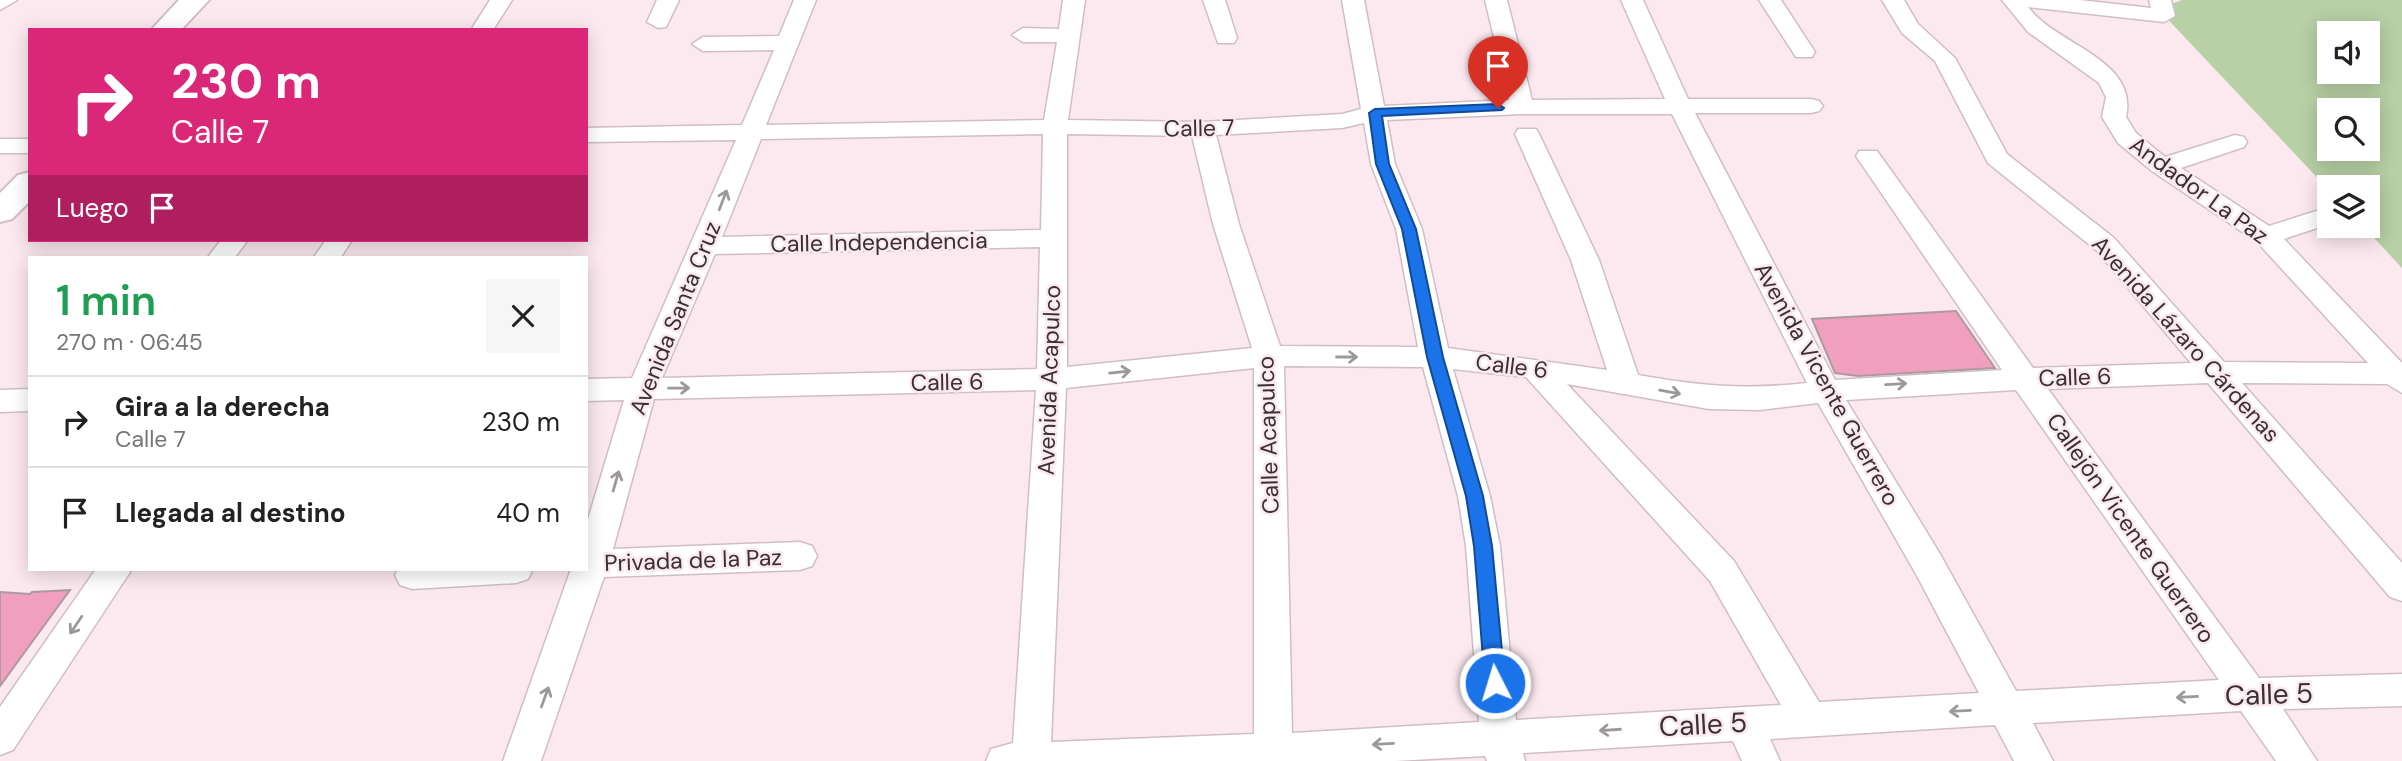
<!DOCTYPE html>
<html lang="es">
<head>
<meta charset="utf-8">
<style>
  body { margin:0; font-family:"DM Sans",sans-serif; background:#f6f6f6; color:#222; height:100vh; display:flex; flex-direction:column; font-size:26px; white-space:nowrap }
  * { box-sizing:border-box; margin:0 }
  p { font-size:23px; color:#767676 }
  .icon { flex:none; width:38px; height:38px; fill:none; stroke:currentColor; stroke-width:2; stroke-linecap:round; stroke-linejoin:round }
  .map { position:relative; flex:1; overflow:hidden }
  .panel { position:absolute; left:28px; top:256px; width:560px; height:315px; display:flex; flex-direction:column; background:#fff; border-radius:0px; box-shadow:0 4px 18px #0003 }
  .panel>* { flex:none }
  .guide { position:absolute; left:28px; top:28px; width:560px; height:214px; border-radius:0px; box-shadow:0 4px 18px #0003; background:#db2777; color:#fff; overflow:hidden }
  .buttons { position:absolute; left:2317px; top:21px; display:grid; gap:14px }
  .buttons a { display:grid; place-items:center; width:63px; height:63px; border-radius:0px; background:#fff; box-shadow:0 4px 18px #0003; font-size:35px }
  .pin { position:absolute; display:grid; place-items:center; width:60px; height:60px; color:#fff; margin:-72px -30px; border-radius:50% 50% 50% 0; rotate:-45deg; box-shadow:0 0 7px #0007 }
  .pin .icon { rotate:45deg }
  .me { position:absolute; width:77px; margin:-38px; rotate:355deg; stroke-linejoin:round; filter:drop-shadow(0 0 5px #0008) }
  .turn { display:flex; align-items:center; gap:24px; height:147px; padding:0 28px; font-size:32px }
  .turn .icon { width:91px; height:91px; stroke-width:2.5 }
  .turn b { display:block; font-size:49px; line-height:60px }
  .then { display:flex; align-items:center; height:66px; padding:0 28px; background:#0003; gap:14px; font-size:26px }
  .round { display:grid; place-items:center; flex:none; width:74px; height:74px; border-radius:0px; background:#f6f6f6 }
  .head { display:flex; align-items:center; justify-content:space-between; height:119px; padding:0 28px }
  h1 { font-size:42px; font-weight:600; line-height:52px; color:#1e9e55 }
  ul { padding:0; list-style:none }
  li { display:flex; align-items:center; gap:21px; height:91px; padding:0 28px; border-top:2px solid #e0e0e0 }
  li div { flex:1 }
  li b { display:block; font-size:26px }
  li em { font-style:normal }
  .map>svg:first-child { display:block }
</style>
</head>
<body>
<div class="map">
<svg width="2402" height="761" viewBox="0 0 2402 761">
  <rect width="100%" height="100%" fill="#fce9ef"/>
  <path fill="#b7d0a5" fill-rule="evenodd" d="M2182,0H2402V268L2363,226H2368V187H2329V190L2158,9ZM2329,33H2368V72H2329ZM2329,110H2368V149H2329Z"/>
  <path fill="#f19fbe" stroke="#ab9a9f" stroke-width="2" d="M1956,311L1995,368L1858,376L1835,373L1812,319Z
    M70,590L0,686V592L30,594L32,592Z"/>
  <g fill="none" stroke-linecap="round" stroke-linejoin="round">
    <defs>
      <path id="minor" d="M0,0H17L0,10Z
        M490,0H512L493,30H471Z
        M657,0H679L666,27L658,28L647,22Z
        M794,0H816L766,125L1044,120L1057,42H1023L1012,35L1023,28L1059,29L1063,0H1085L1068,120L1202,122L1342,114L1361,109L1342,0H1364L1384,106L1509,100L1485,0H1507L1532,100L1665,99L1621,0H1643L1688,99H1811L1819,101L1823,106L1819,111L1811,113H1695L1835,380L2002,370L1856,156L1859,151H1877L2033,368L2191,363L2096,250L1988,163L1935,61L1902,33L1882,0H1904L1918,24L1955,58L2007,154L2114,238L2224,362L2368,363L2257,242L2152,171L2118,143L2102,117L2106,97L2099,83L2028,32L2002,0H2080L2151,8L2149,0H2171L2175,16L2164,22L2028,7C2056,45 2139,59 2126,117L2136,133L2165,157L2235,135L2244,137L2247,142L2244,147L2181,168L2269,226L2329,207V224L2284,239L2402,363V393L2387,384L2242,383L2402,563V601L2390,597L2208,383L2048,389L2259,678L2402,674V706L2283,709L2317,761H2276L2241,711L2033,723L2053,761H2014L1995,725L1770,739L1780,761H1742L1733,741L1523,753L1525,761H1487L1485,756L1395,761H986L991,749L1013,743L1036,390L654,399L613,549L800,542L812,546L817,556L812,566L800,570L604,577L541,761H503L571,569H586V526L624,400L586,401V379L632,378L736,140L586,142V128L742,125L774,50L703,51L692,44L703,37L779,36ZM1522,114H1672L1807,383C1744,390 1700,386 1638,375L1599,260L1539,134L1536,129H1518L1515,134L1571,260L1607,370L1448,348L1422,229L1395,164L1387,120ZM1364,123L1371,164L1396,229L1418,347L1280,346L1239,224L1216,135L1342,128ZM1043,134L1041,230L722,237L761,139ZM1067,134L1192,136L1213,224L1252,348L1067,367ZM1040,247L1037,369L662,378L715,254ZM1284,366L1423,367L1458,496L1466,546L1479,722L1292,733ZM1254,368V734L1051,742L1066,388ZM1453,369L1526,377L1710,581L1781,705L1516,720L1500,546L1490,496ZM1567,384L1709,409L1760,410L1818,403L1916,574L1979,693L1819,702L1734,561ZM2016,390L2219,680L2016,691L1940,554L1846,400Z
        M1203,0H1225L1237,38L1234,43H1218Z
        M1759,0H1781L1815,52L1812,57H1796Z
        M0,139H30V153H0Z
        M221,240H248L235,257H208Z
        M326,240H352L341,257H314Z
        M30,389V411L0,412V390Z
        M96,569H132L13,750L0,755V707Z
        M398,569H533L528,579L516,583L412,589L400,585L395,575Z"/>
      <path id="major" d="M179,0H209L181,30H151Z
        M30,172V201L12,219L0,222V193L18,175Z"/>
    </defs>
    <use href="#minor" stroke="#d0bec4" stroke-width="3"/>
    <use href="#major" stroke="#d0bec4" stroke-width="4"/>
    <use href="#minor" fill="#fff" fill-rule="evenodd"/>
    <use href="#major" fill="#fff" fill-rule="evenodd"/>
  </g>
  <defs><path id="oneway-shaft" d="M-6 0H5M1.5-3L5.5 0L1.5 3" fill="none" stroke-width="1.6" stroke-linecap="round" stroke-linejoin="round" transform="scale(1.75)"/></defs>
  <g stroke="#9c989a">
    <use href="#oneway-shaft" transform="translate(723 200) rotate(-69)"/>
    <use href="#oneway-shaft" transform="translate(1347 357)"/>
    <use href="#oneway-shaft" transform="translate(1120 372) rotate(-6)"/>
    <use href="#oneway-shaft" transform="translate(1896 384) rotate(-3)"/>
    <use href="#oneway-shaft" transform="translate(679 388) rotate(-1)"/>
    <use href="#oneway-shaft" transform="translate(1670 392) rotate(10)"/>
    <use href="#oneway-shaft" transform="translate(616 481) rotate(-74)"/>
    <use href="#oneway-shaft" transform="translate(76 625) rotate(124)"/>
    <use href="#oneway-shaft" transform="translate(545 697) rotate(-70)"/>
    <use href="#oneway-shaft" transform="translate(2187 697) rotate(177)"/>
    <use href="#oneway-shaft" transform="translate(1960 711) rotate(177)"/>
    <use href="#oneway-shaft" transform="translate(1610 730) rotate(176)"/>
    <use href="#oneway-shaft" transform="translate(1383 744) rotate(177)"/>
  </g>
  <path fill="#1a73e8" stroke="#114b97" stroke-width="2" d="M1498,104L1504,108L1502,110L1382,116L1389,164L1416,229L1443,357L1483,496L1492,546L1505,683L1502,689L1495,691L1488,689L1485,683L1474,546L1466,496L1427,357L1402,229L1376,164L1369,113L1375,109Z"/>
  <g text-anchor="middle" stroke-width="5" stroke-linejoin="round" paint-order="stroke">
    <g font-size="23" fill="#383134" stroke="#fce9ef">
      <text transform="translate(1199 128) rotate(-1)" y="8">Calle 7</text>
      <text transform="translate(2199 190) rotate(36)" y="8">Andador La Paz</text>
      <text transform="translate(879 242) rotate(-1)" y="8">Calle Independencia</text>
      <text transform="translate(675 318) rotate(-68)" y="8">Avenida Santa Cruz</text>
      <text transform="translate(2186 339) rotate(48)" y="8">Avenida Lázaro Cárdenas</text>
      <text transform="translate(1512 366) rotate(7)" y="8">Calle 6</text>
      <text transform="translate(2075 377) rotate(-2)" y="8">Calle 6</text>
      <text transform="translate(1049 380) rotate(-88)" y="8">Avenida Acapulco</text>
      <text transform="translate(947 382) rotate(-1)" y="8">Calle 6</text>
      <text transform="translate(1827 384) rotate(61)" y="8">Avenida Vicente Guerrero</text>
      <text transform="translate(1268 435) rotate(-92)" y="8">Calle Acapulco</text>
      <text transform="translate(2131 528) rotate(55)" y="8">Callejón Vicente Guerrero</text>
      <text transform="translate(693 560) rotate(-2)" y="8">Privada de la Paz</text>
    </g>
    <g font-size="28" fill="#383134" stroke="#fce9ef">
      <text transform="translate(2269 694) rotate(-2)" y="10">Calle 5</text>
      <text transform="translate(1703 724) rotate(-3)" y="10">Calle 5</text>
    </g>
  </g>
</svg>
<div class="buttons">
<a><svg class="icon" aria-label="sound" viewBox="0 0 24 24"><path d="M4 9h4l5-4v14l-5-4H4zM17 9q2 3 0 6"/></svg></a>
<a><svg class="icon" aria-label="search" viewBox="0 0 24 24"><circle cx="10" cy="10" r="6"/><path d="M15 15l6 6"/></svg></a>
<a><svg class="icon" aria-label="layers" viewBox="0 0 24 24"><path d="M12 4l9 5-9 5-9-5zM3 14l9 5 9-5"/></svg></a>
</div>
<div class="pin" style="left:1498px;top:108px;background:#d93025"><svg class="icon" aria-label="arrive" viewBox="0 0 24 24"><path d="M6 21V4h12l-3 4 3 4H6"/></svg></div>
<svg class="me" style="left:1495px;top:683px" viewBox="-20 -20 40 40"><circle r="17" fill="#1a73e8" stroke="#fff" stroke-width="3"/><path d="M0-11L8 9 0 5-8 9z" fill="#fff"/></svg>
<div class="guide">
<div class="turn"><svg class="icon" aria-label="right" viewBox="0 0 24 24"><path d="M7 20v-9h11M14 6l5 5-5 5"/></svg><div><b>230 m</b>Calle 7</div></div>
<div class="then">Luego<svg class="icon" aria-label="arrive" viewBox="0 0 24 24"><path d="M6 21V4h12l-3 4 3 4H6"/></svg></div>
</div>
<section class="panel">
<div class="head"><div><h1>1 min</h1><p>270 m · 06:45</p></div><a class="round"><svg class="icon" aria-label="close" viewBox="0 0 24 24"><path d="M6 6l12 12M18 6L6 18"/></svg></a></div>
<ul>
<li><svg class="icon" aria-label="right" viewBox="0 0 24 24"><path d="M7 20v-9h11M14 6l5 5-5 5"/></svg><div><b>Gira a la derecha</b><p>Calle 7</p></div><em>230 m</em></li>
<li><svg class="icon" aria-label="arrive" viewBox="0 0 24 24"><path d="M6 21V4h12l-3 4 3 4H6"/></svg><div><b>Llegada al destino</b></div><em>40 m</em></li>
</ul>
</section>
</div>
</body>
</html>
